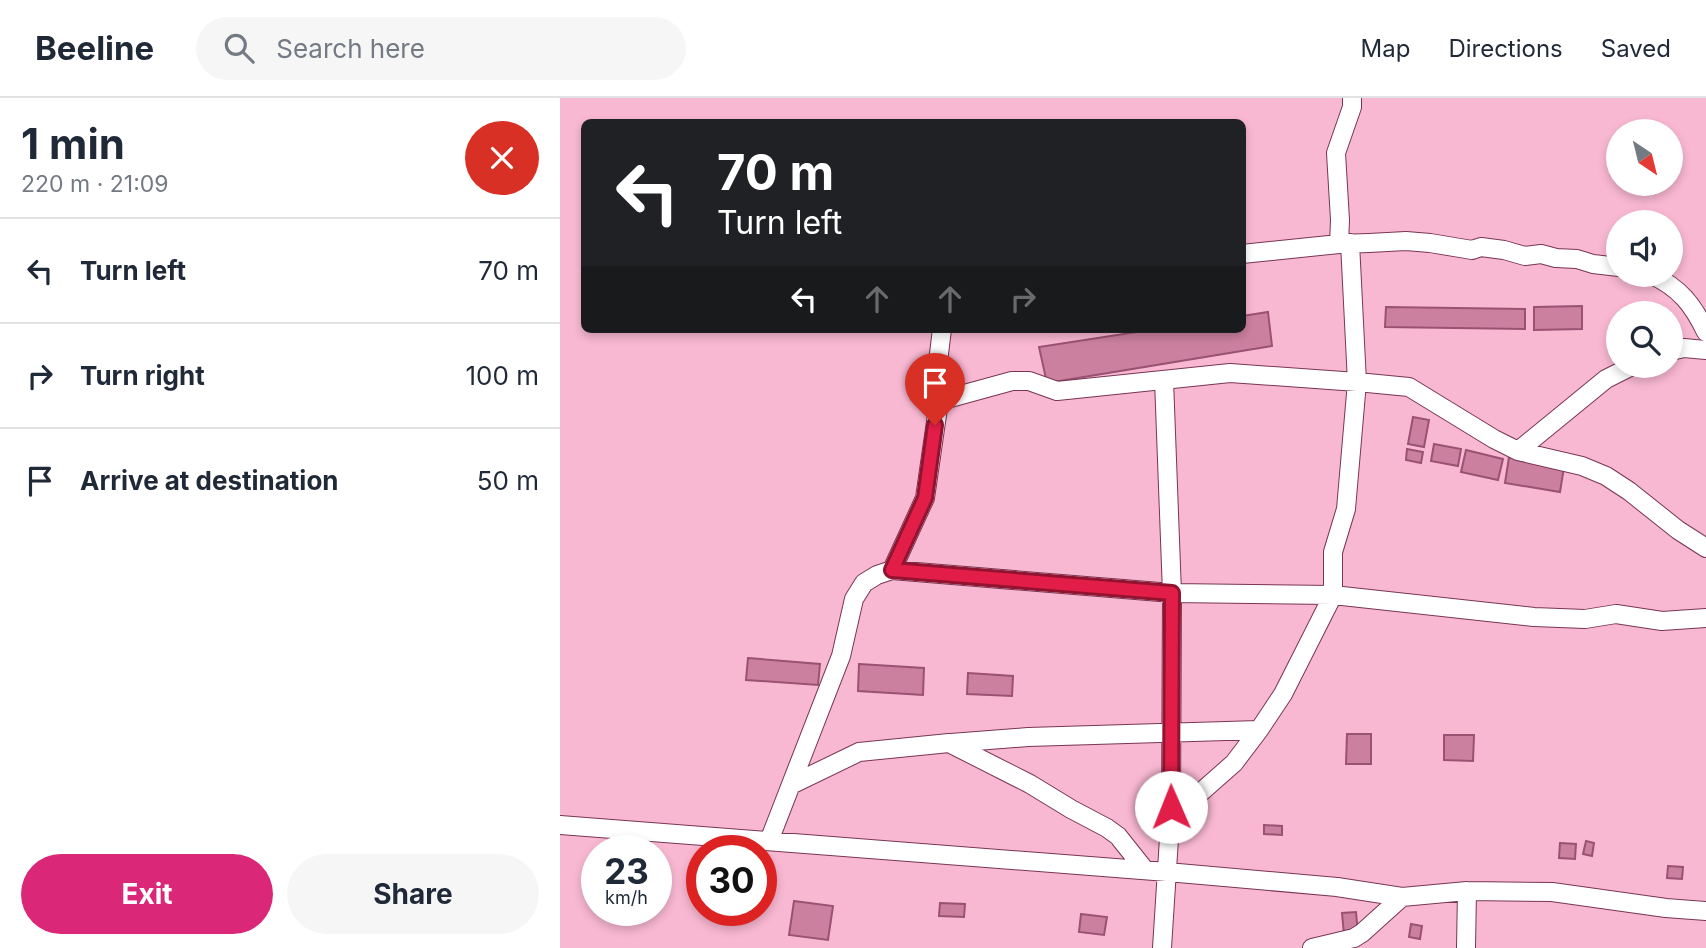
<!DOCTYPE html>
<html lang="en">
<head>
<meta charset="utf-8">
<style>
  body { margin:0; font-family:Inter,sans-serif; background:#f6f6f7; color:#1f2937; height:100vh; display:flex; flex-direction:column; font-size:26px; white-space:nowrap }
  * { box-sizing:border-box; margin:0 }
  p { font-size:23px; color:#747a83 }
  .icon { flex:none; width:38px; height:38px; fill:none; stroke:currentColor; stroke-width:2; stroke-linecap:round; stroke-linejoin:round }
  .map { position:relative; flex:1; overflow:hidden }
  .side { display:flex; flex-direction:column; background:#fff; width:560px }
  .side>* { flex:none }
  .guide { position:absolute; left:21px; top:21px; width:665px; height:214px; border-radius:10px; box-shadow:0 4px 10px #0003; background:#202124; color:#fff; overflow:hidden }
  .needle { width:46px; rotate:145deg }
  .controls { position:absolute; left:1046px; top:21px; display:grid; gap:14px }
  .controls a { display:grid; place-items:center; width:77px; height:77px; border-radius:50%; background:#fff; box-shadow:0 4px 10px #0003; font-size:35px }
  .speed { position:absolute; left:21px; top:737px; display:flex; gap:14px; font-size:35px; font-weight:700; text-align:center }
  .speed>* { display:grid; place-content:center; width:91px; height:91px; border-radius:50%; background:#fff; box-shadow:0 4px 10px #0003; line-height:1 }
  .speed small { font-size:18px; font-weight:400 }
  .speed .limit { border:10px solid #d22; background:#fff; color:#111 }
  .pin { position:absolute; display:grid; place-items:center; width:60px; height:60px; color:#fff; margin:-72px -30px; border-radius:50% 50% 50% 0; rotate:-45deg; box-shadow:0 0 7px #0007 }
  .pin .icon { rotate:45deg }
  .me { position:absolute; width:77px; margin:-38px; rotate:359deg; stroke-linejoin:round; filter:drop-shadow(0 0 5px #0008) }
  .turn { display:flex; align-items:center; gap:24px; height:147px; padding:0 21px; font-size:32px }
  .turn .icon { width:91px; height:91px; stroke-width:2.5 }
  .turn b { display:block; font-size:49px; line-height:60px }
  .lanes { display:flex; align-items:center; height:66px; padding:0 21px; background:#0003; justify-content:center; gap:35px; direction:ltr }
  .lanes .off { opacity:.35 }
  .round { display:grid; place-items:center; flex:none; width:74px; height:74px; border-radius:37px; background:#f6f6f7 }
  .summary { display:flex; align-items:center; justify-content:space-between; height:119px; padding:0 21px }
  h1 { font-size:42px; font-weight:700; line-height:52px }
  .action { display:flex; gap:14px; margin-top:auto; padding:14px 21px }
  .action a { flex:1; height:80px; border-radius:42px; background:#db2777; color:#fff; font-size:28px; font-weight:700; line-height:80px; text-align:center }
  .action a+a { background:#f6f6f7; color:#1f2937 }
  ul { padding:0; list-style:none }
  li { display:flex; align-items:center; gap:21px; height:105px; padding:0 21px; border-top:2px solid #e0e1e3 }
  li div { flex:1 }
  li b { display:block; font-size:26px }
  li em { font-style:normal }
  header { display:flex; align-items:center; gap:42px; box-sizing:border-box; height:98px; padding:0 35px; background:#fff; border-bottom:2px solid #e0e1e3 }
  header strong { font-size:33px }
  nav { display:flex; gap:38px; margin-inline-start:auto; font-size:24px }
  .search { width:490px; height:63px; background:#f6f6f7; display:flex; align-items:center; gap:18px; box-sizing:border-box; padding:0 24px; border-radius:38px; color:#747a83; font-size:26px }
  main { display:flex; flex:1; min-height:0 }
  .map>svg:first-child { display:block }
</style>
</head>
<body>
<header>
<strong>Beeline</strong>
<div class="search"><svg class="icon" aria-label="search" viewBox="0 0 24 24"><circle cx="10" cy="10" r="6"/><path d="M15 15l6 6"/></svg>Search here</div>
<nav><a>Map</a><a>Directions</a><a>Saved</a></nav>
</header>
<main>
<section class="side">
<div class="summary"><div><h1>1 min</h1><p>220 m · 21:09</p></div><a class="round" style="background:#d93025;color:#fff"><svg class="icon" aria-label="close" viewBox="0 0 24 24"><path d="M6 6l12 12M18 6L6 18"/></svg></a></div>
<ul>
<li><svg class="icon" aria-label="left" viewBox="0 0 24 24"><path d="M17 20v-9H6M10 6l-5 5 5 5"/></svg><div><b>Turn left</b></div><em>70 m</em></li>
<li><svg class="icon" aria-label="right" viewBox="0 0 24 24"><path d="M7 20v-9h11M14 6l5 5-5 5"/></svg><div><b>Turn right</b></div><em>100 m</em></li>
<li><svg class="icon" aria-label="arrive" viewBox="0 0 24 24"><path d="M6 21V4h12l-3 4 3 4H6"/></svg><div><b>Arrive at destination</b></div><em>50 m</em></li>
</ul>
<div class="action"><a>Exit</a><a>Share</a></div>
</section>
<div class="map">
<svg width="1146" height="850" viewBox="0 0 1146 850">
  <rect width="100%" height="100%" fill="#f9b8d2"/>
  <path fill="#cc80a0" stroke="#995271" stroke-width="2" d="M1022,208V231L974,232V209Z
    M826,209L965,211V231L825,229Z
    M708,214L712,248L487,285L479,249L596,231H682V218Z
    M853,319L869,322L864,349L848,346Z
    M874,346L901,351L898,368L871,363Z
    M847,351L863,354L861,365L846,362Z
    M906,352L943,361L938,382L901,374Z
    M949,359L1004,369L1000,394L945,385Z
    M188,560L260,566L258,587L186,582Z
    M299,566L364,570L363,597L298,593Z
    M408,575L453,578L452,598L407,596Z
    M787,636H811V666H786Z
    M884,637H914L913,663L884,662Z
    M704,727L722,728V737L704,736Z
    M1026,743L1034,745L1032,758L1023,756Z
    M1000,745L1016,746L1015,761L999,760Z
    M1108,768L1123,769L1122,781L1107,780Z
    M234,803L273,808L268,842L229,837Z
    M380,805L405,806L404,819L379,818Z
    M796,814L798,836L784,837L782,815Z
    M521,816L547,819L544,837L519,834Z
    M851,826L862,828L860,841L849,839Z"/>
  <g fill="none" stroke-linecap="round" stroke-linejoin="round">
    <defs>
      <path id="street" d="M779,146L780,122L776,55L792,9V0
        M682,156L779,146L809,145L846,143L870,145L912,152L921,149L944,152L965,158L981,156L996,160L1017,161L1033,166L1059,169
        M1092,177C1120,190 1133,207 1146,234
        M382,231L378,264L379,303L365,400L332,472L612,495L773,497L974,519L1025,521L1056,516L1102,523L1146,520
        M1111,253L1124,250L1146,252
        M379,303L452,283H469L497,293L670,275L797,284L849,289L934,341L958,353L1022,368L1046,378L1069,393L1118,432L1146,450
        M958,353L1046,281L1072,268
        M391,645L468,639L699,632
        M231,687L299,654L389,645L470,686L511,711L547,730L558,738L585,772
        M611,709L640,695L674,665L699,632L723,596L773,497V454L786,411L797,284L790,145
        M0,727L607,774L777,789L842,799L907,793L992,794L1106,810L1146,813
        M209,743L281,558L294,501L304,485L317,477L332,472
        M602,850L611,709L612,495L604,282
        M752,850L794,840L802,835L842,799
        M906,850L907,793"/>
    </defs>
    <use href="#street" stroke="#793554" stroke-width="20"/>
    <use href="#street" stroke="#fff" stroke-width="18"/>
  </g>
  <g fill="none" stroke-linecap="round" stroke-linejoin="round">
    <defs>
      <path id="route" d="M375,327L365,400L332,472L612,495L611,709"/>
    </defs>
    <use href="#route" stroke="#92132f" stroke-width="18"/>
    <use href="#route" stroke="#e11d48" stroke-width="12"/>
  </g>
</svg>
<div class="controls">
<a><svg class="needle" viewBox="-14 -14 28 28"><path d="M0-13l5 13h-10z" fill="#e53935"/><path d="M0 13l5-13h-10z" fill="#747a83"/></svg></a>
<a><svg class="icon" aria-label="sound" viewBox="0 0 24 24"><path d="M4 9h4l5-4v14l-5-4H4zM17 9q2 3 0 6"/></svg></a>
<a><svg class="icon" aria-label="search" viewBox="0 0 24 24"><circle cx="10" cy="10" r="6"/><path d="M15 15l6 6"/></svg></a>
</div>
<div class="speed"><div>23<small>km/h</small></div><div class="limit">30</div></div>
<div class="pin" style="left:375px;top:327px;background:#d93025"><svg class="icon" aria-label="arrive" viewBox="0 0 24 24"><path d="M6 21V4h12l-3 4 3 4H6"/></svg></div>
<svg class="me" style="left:611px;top:709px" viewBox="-20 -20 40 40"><circle r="19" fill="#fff"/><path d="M0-13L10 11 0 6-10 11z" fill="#e11d48"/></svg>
<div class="guide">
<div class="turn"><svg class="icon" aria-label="left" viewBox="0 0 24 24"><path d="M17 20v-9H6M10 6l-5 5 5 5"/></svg><div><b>70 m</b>Turn left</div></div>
<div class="lanes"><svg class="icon" aria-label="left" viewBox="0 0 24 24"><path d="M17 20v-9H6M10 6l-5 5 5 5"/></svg><svg class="icon off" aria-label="ahead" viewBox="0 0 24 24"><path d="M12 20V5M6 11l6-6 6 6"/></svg><svg class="icon off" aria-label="ahead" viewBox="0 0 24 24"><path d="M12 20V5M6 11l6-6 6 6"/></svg><svg class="icon off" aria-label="right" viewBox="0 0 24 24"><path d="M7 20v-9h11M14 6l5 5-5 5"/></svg></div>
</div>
</div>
</main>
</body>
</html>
